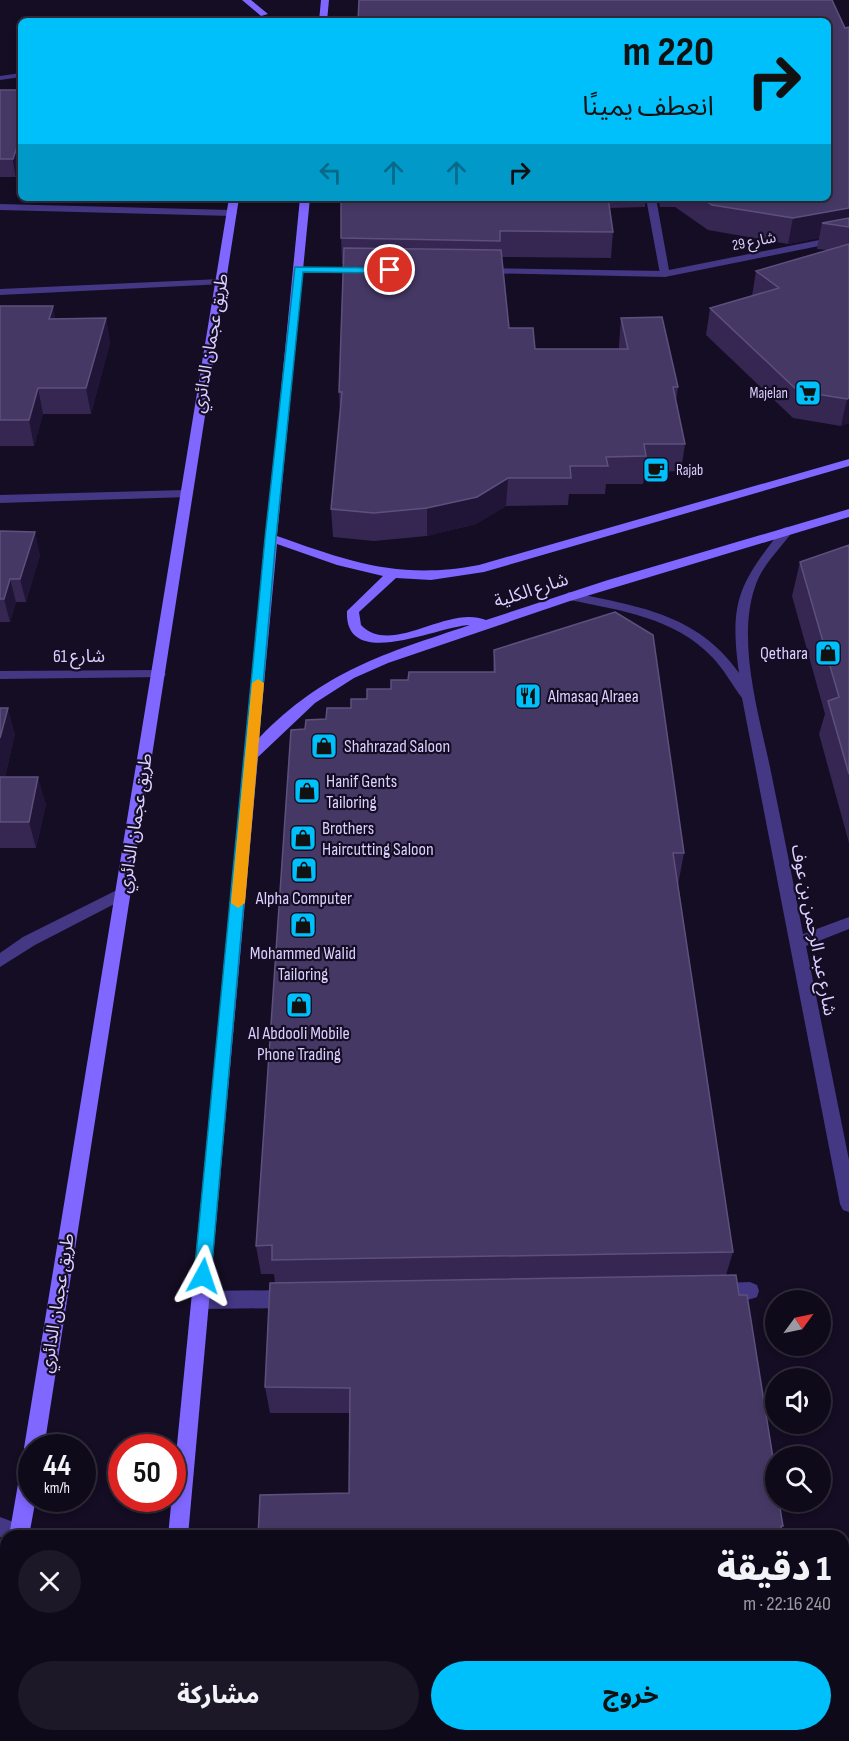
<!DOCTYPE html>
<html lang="ar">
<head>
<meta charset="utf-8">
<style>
  body { margin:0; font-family:"Sofia Sans Condensed","Noto Sans Arabic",sans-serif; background:#1d1827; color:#f1f3f6; direction:rtl; height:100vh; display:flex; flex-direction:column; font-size:22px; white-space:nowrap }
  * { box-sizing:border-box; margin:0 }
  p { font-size:20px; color:#9b9aa2 }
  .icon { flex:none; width:33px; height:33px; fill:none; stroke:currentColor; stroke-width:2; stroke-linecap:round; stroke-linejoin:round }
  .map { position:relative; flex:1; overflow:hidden; direction:ltr }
  .side { position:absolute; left:0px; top:1530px; width:849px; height:212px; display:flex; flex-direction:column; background:#0f0a1a; border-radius:18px 18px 0 0; box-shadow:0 3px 9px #0003,0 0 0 2px #2f2b39; direction:rtl }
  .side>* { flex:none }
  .guide { position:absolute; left:18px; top:18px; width:813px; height:183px; border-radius:9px; box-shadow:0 3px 9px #0003,0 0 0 2px #2f2b39; direction:rtl; background:#00c0fb; color:#111; overflow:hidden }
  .needle { width:39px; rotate:57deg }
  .fabs { position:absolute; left:765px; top:1290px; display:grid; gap:12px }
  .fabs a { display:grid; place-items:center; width:66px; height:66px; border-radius:50%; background:#0f0a1a; box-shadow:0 3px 9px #0003,0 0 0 2px #2f2b39; font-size:30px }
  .speed { position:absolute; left:18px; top:1434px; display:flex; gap:12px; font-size:30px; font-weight:700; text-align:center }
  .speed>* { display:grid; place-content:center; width:78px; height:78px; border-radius:50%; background:#0f0a1a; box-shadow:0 3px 9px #0003,0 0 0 2px #2f2b39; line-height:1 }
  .speed small { font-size:15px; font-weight:400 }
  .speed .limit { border:9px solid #d22; background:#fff; color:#111 }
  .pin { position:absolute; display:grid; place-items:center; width:51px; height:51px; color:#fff; margin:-26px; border:3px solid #fff; border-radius:50%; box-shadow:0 2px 6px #0007 }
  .me { position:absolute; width:66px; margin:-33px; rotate:5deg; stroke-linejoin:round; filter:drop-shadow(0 0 4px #0008) }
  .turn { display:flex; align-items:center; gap:21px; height:126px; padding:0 18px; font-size:27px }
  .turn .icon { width:78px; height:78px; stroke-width:2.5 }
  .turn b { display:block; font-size:42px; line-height:51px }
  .lanes { display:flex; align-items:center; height:57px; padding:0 18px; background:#0003; justify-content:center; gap:30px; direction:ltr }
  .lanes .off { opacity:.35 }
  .round { display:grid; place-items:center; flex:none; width:63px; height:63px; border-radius:32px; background:#1d1827 }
  .overview { display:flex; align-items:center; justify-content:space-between; height:102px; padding:0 18px }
  h1 { font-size:36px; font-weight:800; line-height:45px }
  .primary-button { display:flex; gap:12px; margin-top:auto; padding:12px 18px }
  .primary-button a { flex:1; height:69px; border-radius:36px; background:#00c0fb; color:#111; font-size:24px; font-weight:800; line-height:69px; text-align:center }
  .primary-button a+a { background:#1d1827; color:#f1f3f6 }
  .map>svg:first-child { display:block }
</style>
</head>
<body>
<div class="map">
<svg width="849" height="1741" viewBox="0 0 849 1741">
  <rect width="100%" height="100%" fill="#140d23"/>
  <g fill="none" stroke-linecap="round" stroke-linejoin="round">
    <path fill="#443784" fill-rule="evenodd" d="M21,73V77L0,80V76Z
      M294,267H361L366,270L361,273L298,272L294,271Z
      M484,268L665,271L670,274L665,277L480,273V269Z
      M220,279L224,280V284L0,295V289Z
      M123,887L128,889L131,893L128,897L35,945L0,967V953L23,937Z
      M750,1282L757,1285L759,1291L757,1297C745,1302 725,1303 713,1298L711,1292L713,1286L720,1283Z
      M288,1290L295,1293L297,1299L295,1305L288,1308L201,1309L194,1306L192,1300L194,1294L201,1291Z
      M0,1517L27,1527L29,1536H6V1539L0,1537Z"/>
    <path fill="#443784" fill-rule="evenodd" d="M646,198H656L669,270L849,234V240L665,277L660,274Z
      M0,204L232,210L237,213L232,216L0,210Z
      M185,490L191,494L189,497L0,503V495Z
      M787,527L793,531C780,549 762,565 755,587C736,642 760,718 771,772C782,826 793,880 803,934L849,917V929L806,946L849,1160V1212L843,1210L840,1204L742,698C732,685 724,669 712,657C675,618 620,610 569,600L563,596L569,592C636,606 697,613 739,673C729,601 739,584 783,528Z
      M159,670L166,674L164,677L0,679V671Z"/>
    <path fill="#7f67ff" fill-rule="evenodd" d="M242,0H251L268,14L261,16Z
      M321,0H329L327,21H319Z
      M229,198H239L44,1448H32V1498H36L29,1536H9L22,1461L26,1453L24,1448Z
      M300,198H310L277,536C350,562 400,580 479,565L849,459V466L484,572L431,580L396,578L359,612L361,625C392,657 447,604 486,620L608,580L849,509V517L570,601L388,663L354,678L315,703L258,757L188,1536H168ZM277,544L337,565L383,576L347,611C344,673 441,625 470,625C384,654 325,670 259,738Z
      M6,1609V1666L0,1669V1612Z
      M148,1736H170L169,1741H147Z"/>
  </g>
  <path fill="#352652" d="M849,27V423L841,426L793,418L706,335L710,308L752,296L756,271L827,250L817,249L819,238L788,244L708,230L675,207H660L658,198H828L845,28Z
    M0,90L16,177H0Z
    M341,198H646L645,207L610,208L613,232L611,258L502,257L509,328L535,349H619V344L621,318L678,387L676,401L685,444L681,471L645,472L643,484H606L605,494H569L568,505L506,506L476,524L427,536L374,541L333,537L331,509L340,412L339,392L343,264H342L341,238Z
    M0,306L55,319L106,318L110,343L91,414H43L34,446H0Z
    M0,531L40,555L26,602H16L10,622H0Z
    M849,545V843L819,734L825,714L792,596L800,562Z
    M494,650L684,853L678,885L733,1252L726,1275L739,1295L783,1526L781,1529L349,1493L350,1413H270L265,1387L275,1283L274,1274H261L256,1246L305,729L351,708L367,699L391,689L408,680L493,672Z
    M0,708L15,734L5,777L46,804L36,848H0Z"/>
  <path fill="#201437" d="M21,135V164L16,177L13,159Z
    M849,208V227L822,223L819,238L788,244L793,218Z
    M53,306L58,331L49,319Z
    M106,318L110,343L91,414L86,388Z
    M38,388L43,414L34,446L29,420Z
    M849,398V423L841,426L847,399Z
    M508,478L506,506L476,524L427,536V508Z
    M35,532L40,555L26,602L20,579Z
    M10,579L16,602L10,622L4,599Z
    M8,708L15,734L0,798V738Z
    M38,777L46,804L36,848L29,822Z"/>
  <path fill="#463865" stroke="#5e507d" stroke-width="1.5" d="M359,0H832L845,28L849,27V208L793,218L712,205L702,198H828V21H358Z
    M0,90H21V135L13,159H0Z
    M341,198H608L613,232L500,231V241L341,238Z
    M849,218V227L822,223Z
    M849,244V398L847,399L798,391L710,308L779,288L756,271Z
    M344,248L501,250L509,328H533L535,349H628L621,318L662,317L678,387H673L685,444H644L646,456L606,457L608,466H570L571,478H508L477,497L427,508L374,513L331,509L342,392H339Z
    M0,306H53L49,319L106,318L86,388H38L29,420H0Z
    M0,531L35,532L20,579H10L4,599H0Z
    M849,545V774L828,701L839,697L800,562Z
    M615,612L653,635L684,853H673L733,1252L272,1260V1245L256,1246L291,730L305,729L306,720L326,719L327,708H351V699H367V689H391V680H408L409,672H495L494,650Z
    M0,708H8L0,738Z
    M0,777H38L29,822H0Z
    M736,1275L739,1295H747L776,1477V1502H779L783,1526H781L782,1536H258L260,1495L349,1493L350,1388L265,1387L270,1283Z
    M219,1736H812L813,1741H218Z"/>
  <path fill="#00c0fb" stroke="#007da3" stroke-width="1.5" d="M295,267L390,268L395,270L390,273L303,272L276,538L211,1276L209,1282L203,1284L197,1282L194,1276L265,538Z"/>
  <path fill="#f59e0b" d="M258,679L264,683L245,903L238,908L231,903L252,683Z"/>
  <defs>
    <symbol id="supermarket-square" viewBox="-11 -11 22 22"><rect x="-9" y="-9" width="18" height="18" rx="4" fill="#00c0fb" stroke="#140d23"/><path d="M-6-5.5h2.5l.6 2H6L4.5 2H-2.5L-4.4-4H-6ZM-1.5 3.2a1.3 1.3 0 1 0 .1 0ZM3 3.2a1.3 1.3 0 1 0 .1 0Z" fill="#111"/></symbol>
    <symbol id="cafe-square" viewBox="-11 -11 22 22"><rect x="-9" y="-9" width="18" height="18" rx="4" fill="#00c0fb" stroke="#140d23"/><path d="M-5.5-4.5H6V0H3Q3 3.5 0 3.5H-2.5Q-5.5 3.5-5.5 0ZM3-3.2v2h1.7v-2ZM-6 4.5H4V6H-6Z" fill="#111"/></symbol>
    <symbol id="shop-square" viewBox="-11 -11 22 22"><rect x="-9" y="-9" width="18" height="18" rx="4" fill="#00c0fb" stroke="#140d23"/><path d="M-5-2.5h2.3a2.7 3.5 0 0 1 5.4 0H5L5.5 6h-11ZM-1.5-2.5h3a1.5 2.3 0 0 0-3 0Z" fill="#111"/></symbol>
    <symbol id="restaurant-square" viewBox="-11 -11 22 22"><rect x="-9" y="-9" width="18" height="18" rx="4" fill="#00c0fb" stroke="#140d23"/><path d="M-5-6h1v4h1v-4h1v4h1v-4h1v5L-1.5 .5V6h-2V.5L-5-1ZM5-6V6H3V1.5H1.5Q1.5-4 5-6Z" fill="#111"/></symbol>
  </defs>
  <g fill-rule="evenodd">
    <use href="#supermarket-square" x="793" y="378" width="30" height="30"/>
    <use href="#cafe-square" x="641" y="455" width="30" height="30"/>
    <use href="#shop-square" x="813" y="638" width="30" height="30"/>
    <use href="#restaurant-square" x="513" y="681" width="30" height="30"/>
    <use href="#shop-square" x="309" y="731" width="30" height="30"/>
    <use href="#shop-square" x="292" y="776" width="30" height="30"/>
    <use href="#shop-square" x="288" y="823" width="30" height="30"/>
    <use href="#shop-square" x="289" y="855" width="30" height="30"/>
    <use href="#shop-square" x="288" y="910" width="30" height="30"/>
    <use href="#shop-square" x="284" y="990" width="30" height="30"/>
  </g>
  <g text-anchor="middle" stroke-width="4.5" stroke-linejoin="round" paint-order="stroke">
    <g font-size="15" fill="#dbd0ff" stroke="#140d23">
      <text transform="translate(754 241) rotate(-11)" y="5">شارع 29</text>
    </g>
    <g font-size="15" fill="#dbd0ff" stroke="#140d23" text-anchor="end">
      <text x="788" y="398">Majelan</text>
      <text x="676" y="475" text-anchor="start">Rajab</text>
    </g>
    <g font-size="18" fill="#dbd0ff" stroke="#140d23">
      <text transform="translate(210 343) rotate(-80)" y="6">طريق عجمان الدائري</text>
      <text transform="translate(531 590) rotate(-18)" y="6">شارع الكلية</text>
      <text x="79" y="662">شارع 61</text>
      <text transform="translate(135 823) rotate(-81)" y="6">طريق عجمان الدائري</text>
      <text transform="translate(814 930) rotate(79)" y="6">شارع عبد الرحمن بن عوف</text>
      <text transform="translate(57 1303) rotate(-81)" y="6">طريق عجمان الدائري</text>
    </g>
    <g font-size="18" fill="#dbd0ff" stroke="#140d23" text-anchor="start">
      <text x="808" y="659" text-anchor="end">Qethara</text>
      <text x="548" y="702">Almasaq Alraea</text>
      <text x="344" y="752">Shahrazad Saloon</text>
      <text x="326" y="787">Hanif Gents<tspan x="326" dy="21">Tailoring</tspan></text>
      <text x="322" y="834">Brothers<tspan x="322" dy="21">Haircutting Saloon</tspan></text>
      <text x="304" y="904" text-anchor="middle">Alpha Computer</text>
      <text x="303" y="959" text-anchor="middle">Mohammed Walid<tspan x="303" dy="21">Tailoring</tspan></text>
      <text x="299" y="1039" text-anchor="middle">Al Abdooli Mobile<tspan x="299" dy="21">Phone Trading</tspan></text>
    </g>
  </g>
</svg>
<div class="fabs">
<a><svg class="needle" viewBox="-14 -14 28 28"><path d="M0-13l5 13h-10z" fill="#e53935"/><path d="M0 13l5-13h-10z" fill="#9b9aa2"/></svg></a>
<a><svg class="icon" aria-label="sound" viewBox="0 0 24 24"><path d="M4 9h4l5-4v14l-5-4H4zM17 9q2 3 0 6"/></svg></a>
<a><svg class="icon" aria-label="search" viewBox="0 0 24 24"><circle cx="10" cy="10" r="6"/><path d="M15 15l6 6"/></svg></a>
</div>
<div class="speed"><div>44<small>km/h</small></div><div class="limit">50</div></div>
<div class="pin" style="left:390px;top:270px;background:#d93025"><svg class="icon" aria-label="arrive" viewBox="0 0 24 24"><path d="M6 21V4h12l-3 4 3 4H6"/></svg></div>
<svg class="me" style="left:203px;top:1276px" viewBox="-20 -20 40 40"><path d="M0-17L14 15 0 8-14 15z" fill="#00c0fb" stroke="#fff" stroke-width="4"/></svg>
<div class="guide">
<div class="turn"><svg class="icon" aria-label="right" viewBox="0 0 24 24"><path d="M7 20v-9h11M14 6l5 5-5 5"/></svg><div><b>220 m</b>انعطف يمينًا</div></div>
<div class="lanes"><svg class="icon off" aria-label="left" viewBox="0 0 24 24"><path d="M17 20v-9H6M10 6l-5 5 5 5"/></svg><svg class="icon off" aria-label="ahead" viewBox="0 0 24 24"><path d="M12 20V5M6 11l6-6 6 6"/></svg><svg class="icon off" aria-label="ahead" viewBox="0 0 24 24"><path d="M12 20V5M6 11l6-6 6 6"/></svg><svg class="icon" aria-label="right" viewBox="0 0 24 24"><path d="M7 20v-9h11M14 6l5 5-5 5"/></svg></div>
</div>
<section class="side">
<div class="overview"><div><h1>1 دقيقة</h1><p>240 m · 22:16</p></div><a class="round"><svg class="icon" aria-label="close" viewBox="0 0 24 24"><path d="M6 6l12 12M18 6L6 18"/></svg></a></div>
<div class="primary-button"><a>خروج</a><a>مشاركة</a></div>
</section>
</div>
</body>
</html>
